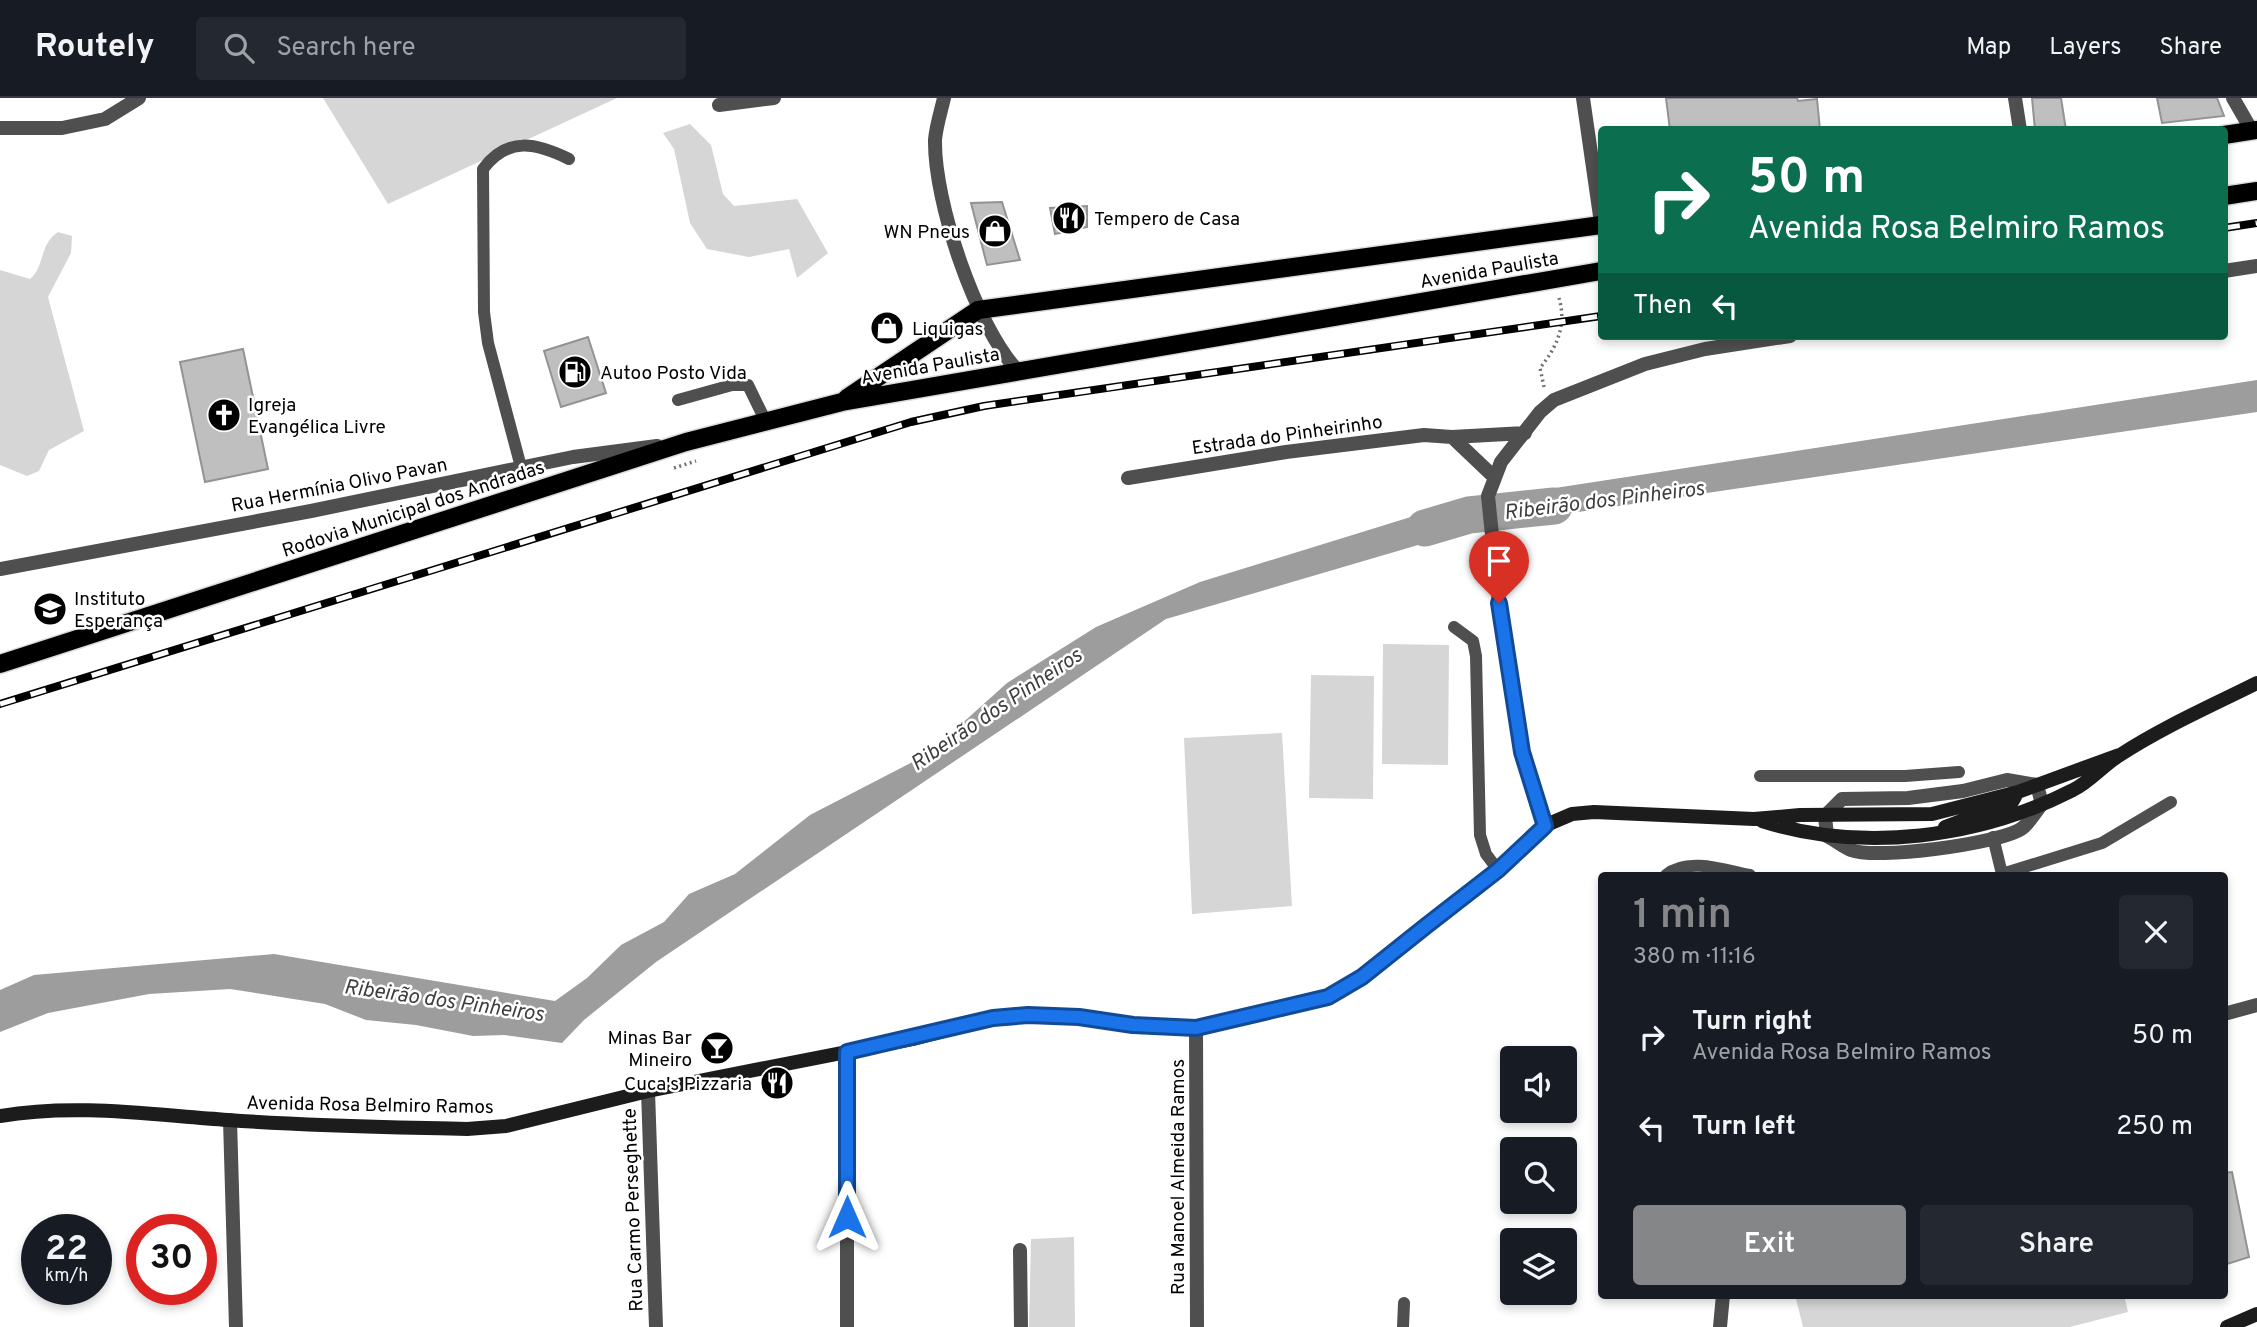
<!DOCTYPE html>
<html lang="en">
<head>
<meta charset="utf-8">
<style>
  body { margin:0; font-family:Overpass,sans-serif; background:#242831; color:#f1f3f6; height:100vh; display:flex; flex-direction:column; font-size:26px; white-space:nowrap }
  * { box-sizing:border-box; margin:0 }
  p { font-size:23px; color:#9ea1a6 }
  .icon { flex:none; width:38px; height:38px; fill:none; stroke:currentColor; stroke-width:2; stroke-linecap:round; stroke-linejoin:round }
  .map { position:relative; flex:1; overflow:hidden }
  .details { position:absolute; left:1598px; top:774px; width:630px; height:427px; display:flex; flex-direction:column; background:#171b24; border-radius:7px; box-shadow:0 4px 10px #0003 }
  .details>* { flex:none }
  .top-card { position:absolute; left:1598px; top:28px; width:630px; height:214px; border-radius:7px; box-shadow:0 4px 10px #0003; background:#0b6e4f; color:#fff; overflow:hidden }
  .controls { position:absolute; left:1500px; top:948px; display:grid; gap:14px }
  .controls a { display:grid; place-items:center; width:77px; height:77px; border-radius:7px; background:#171b24; box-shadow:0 4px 10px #0003; font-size:35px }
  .speed { position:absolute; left:21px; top:1116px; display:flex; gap:14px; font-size:35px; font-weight:700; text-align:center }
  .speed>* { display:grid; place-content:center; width:91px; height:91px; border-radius:50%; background:#171b24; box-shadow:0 4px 10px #0003; line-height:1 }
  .speed small { font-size:18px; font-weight:400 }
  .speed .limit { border:10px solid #d22; background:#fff; color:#111 }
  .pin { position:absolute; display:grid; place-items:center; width:60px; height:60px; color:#fff; margin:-72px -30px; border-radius:50% 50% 50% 0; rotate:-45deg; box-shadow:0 0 7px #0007 }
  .pin .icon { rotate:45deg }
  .me { position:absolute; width:77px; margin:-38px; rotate:0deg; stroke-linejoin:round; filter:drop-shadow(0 0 5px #0008) }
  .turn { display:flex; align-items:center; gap:24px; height:147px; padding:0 35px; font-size:32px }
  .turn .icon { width:91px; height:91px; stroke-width:2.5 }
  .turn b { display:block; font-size:49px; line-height:60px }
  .then { display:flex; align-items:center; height:66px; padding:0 35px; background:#0003; gap:14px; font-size:26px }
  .round { display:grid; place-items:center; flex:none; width:74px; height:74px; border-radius:7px; background:#242831 }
  .overview { display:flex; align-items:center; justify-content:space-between; height:119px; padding:0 35px }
  h1 { font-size:42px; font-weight:600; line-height:52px; color:#858687 }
  .button { display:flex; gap:14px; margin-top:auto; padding:14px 35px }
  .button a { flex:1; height:80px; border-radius:7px; background:#858687; color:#fff; font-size:28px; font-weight:600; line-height:80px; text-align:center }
  .button a+a { background:#242831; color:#f1f3f6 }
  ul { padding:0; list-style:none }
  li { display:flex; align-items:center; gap:21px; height:91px; padding:0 35px }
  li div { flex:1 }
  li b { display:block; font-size:26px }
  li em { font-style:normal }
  header { display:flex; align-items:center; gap:42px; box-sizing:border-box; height:98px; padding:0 35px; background:#171b24; border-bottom:2px solid #363941 }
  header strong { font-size:33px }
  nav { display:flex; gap:38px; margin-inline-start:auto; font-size:24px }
  .search { width:490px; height:63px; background:#242831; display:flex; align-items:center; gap:18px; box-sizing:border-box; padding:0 24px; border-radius:7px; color:#9ea1a6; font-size:26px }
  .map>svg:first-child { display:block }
</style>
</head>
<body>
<header>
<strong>Routely</strong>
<div class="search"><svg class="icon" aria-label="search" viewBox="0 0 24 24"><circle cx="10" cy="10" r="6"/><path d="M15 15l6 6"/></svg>Search here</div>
<nav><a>Map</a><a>Layers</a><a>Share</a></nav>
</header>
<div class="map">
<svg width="2257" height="1229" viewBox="0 0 2257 1229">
  <rect width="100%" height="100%" fill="#fff"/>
  <path fill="#d6d6d6" d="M323,0H617L388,106Z
    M690,26L711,47L723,96L734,108L797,101L828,155L797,180L789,151L749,159L707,151L690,125L674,51L663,35Z
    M58,134L72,138L71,155L48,199L84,333L49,352L39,373L27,378L0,367V172L30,181C46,167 38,148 58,134Z
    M1383,546L1449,547L1448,667L1382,666Z
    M1311,577L1374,578L1373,701L1309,700Z
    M1282,635L1292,808L1192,816L1184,640Z
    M1074,1139L1075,1229H1029L1031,1141Z
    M1795,1197H2124L2128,1214L2070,1229H1803Z"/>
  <path fill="#9d9d9d" d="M2257,282V314L1503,425L1510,397Z
    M1469,401L1476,430L1166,521L656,864L584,922L562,945L504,937L473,938L416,927L366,922L325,906L230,891L149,896L48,915L0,934V892L34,877L274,856L555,903L587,880L621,847L664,824L689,796L735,776L810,717L928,656L1007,585L1096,529L1200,484Z"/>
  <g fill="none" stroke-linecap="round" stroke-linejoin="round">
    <path stroke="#9d9d9d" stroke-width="37" d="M1425,430L1469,417L1554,408"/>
  </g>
  <path fill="#bfbfbf" stroke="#939393" stroke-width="2" d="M1666,0H1797L1798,3L1817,1L1820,32H1670Z
    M2032,0H2061L2066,32H2035Z
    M2157,0H2217L2224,18L2162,25Z
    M1002,104L1020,162L987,167L971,105Z
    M1087,108V129L1055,136L1050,110Z
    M588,239L606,295L561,309L544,253Z
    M243,251L268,371L205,384L180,264Z
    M2232,1074L2249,1159L2224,1167V1075Z"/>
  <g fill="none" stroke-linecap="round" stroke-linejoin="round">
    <defs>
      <path id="primary" d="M2224,37L2257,32
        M2224,98L2257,93
        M847,300L978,212L1601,127
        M0,566L686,344L842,304L1601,173"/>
    </defs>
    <use href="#primary" stroke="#dbdbdb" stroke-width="21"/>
    <path stroke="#717171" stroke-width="3.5" stroke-dasharray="2 3.5" stroke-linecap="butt" d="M1544,289L1540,270C1557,249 1567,227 1559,200
      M674,370L696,363"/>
    <path stroke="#4f4f4f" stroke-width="12" d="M678,302L732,287H748L767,326
      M521,369L488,245L484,214L483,71C508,38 536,45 569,61
      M1454,529L1473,543L1476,558L1480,737L1486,756L1498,772
      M1760,678H1905L1959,674
      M1993,739L2002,776L2102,745L2171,704
      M1666,777C1687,759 1725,772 1750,777
      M1403,1229L1404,1205"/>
    <path stroke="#4f4f4f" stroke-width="14" d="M944,0C941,13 936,29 935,42C934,104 976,228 1017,272
      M1583,0L1601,125
      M2015,0L2020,32
      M2233,0L2252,33
      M719,7L774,0
      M0,30H62L105,21L139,0
      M2224,173L2257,168
      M1452,339L1525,335
      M1128,380L1286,354L1424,337L1452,339L1493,378
      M0,471L311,413L573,359L657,348
      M2007,682L2037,687L2042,706C2036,713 2029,726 2021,731C1997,746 1876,762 1851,752C1843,749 1835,742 1827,738L1825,718L1842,701L1908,700L1963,693Z
      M1544,728L1522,654L1499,505L1488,398L1501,364L1540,314L1554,302L1645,266L1705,251L1790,238
      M2224,916L2257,907
      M1196,930L1197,1229
      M847,954V1229
      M648,993L656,1229
      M230,1022L236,1229
      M1020,1152L1021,1229
      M1720,1229L1723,1197"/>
    <path stroke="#1c1c1c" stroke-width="14" d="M1762,723C1863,755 1979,740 2073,692C2090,684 2103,667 2120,657C2163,629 2211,608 2257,585
      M1945,729L2012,704L2015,699
      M0,1018C76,1005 152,1017 228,1022C307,1028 388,1029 467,1031L506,1028L648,993L913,941L993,920L1028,917L1079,920L1133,927L1196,930L1291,909L1328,899L1361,879L1498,772L1544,728L1572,716L1594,714L1754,721L1800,717L1932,716L2018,694L2119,657
      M2227,1229L2257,1216"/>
    <use href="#primary" stroke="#000" stroke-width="18"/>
    <defs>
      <path id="rail" d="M2224,130L2257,125
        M0,606L911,324L984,308L1601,218"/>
    </defs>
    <use href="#rail" stroke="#000" stroke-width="8"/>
    <use href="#rail" stroke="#fff" stroke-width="5" stroke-dasharray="16" stroke-linecap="butt"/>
  </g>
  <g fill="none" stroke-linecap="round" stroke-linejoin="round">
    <defs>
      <path id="route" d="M847,1119V954L993,920L1028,917L1079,919L1133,927L1196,930L1328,899L1362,879L1426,828L1498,772L1545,728L1522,654L1499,505"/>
    </defs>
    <use href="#route" stroke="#114b97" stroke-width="18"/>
    <use href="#route" stroke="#1a73e8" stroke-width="12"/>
  </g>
  <defs>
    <symbol id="restaurant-disc" viewBox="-11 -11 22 22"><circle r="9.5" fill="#000" stroke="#fff"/><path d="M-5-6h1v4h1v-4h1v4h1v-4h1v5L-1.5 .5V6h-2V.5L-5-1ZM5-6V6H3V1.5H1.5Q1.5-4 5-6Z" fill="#fff"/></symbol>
    <symbol id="shop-disc" viewBox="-11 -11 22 22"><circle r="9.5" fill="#000" stroke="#fff"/><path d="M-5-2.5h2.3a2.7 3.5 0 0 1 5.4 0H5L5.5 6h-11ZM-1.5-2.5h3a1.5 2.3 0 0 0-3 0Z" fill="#fff"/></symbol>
    <symbol id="fuel-disc" viewBox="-11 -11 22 22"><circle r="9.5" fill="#000" stroke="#fff"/><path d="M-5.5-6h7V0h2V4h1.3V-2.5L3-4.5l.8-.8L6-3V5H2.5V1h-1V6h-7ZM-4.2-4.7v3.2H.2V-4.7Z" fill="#fff"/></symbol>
    <symbol id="church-disc" viewBox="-11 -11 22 22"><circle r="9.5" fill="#000" stroke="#fff"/><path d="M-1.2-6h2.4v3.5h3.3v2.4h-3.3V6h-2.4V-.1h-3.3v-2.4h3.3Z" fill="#fff"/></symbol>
    <symbol id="school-disc" viewBox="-11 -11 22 22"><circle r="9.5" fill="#000" stroke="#fff"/><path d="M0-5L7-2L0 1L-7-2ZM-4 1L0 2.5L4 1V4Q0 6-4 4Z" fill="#fff"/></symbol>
    <symbol id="bar-disc" viewBox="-11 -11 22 22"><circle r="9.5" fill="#000" stroke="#fff"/><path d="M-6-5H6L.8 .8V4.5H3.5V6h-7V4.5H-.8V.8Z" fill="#fff"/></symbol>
  </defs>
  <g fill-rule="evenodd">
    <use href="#restaurant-disc" x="1050" y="101" width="38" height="38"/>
    <use href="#shop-disc" x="976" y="114" width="38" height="38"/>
    <use href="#shop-disc" x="868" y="211" width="38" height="38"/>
    <use href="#fuel-disc" x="556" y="255" width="38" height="38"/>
    <use href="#church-disc" x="205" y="298" width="38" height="38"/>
    <use href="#school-disc" x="31" y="492" width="38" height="38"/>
    <use href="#bar-disc" x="698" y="931" width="38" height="38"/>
    <use href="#restaurant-disc" x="758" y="966" width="38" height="38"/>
  </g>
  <g text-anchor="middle" stroke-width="5" stroke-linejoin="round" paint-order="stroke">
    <g font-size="19" fill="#000" stroke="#fff" text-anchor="start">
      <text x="1094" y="127">Tempero de Casa</text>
      <text x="970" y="140" text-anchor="end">WN Pneus</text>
      <text x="912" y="237">Liquigas</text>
      <text x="600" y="281">Autoo Posto Vida</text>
      <text x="248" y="313">Igreja<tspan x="248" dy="22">Evangélica Livre</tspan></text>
      <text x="74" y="507">Instituto<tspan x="74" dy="22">Esperança</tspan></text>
      <text x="692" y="946" text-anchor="end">Minas Bar<tspan x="692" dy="22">Mineiro</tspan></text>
      <text x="752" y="992" text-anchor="end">Cuca's Pizzaria</text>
    </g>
    <g font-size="19" fill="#000" stroke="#fff">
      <text transform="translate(1489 171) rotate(-10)" y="7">Avenida Paulista</text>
      <text transform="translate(930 267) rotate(-10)" y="7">Avenida Paulista</text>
      <text transform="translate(1287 336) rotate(-8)" y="7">Estrada do Pinheirinho</text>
      <text transform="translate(339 386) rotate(-11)" y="7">Rua Hermínia Olivo Pavan</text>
      <text transform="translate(413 410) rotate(-18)" y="7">Rodovia Municipal dos Andradas</text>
      <text transform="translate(370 1006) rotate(1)" y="7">Avenida Rosa Belmiro Ramos</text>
      <text transform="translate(1177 1079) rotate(-90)" y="7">Rua Manoel Almeida Ramos</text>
      <text transform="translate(632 1112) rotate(-92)" y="7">Rua Carmo Perseghette</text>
    </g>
    <g font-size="21" font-style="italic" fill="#3e3e3e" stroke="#fff">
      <text transform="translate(1604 402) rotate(-7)" y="7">Ribeirão dos Pinheiros</text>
      <text transform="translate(996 611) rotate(-34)" y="7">Ribeirão dos Pinheiros</text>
      <text transform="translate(444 902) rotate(8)" y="7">Ribeirão dos Pinheiros</text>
    </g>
  </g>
</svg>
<div class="controls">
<a><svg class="icon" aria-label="sound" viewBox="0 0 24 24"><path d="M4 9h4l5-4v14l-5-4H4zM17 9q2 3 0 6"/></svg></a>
<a><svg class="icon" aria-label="search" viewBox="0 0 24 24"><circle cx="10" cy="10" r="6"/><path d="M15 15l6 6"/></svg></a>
<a><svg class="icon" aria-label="layers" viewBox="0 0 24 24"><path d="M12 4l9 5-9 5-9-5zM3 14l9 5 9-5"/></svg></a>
</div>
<div class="speed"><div>22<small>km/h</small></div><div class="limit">30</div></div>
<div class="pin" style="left:1499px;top:505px;background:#d93025"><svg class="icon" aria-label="arrive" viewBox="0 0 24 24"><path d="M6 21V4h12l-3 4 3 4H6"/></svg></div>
<svg class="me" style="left:847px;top:1119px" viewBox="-20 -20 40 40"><path d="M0-17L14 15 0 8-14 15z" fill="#1a73e8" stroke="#fff" stroke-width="4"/></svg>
<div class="top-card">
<div class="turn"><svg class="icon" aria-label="right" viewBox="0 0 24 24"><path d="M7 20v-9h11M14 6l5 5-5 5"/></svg><div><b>50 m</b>Avenida Rosa Belmiro Ramos</div></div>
<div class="then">Then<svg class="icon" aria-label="left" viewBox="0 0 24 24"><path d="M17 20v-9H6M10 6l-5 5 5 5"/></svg></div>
</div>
<section class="details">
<div class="overview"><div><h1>1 min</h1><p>380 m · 11:16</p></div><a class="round"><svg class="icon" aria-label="close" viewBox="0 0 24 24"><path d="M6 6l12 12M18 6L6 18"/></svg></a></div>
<ul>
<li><svg class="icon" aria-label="right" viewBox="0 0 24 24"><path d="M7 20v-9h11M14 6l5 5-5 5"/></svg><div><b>Turn right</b><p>Avenida Rosa Belmiro Ramos</p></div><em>50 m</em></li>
<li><svg class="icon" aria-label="left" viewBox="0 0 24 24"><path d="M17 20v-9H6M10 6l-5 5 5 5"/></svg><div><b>Turn left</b></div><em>250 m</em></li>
</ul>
<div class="button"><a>Exit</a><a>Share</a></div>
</section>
</div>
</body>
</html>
